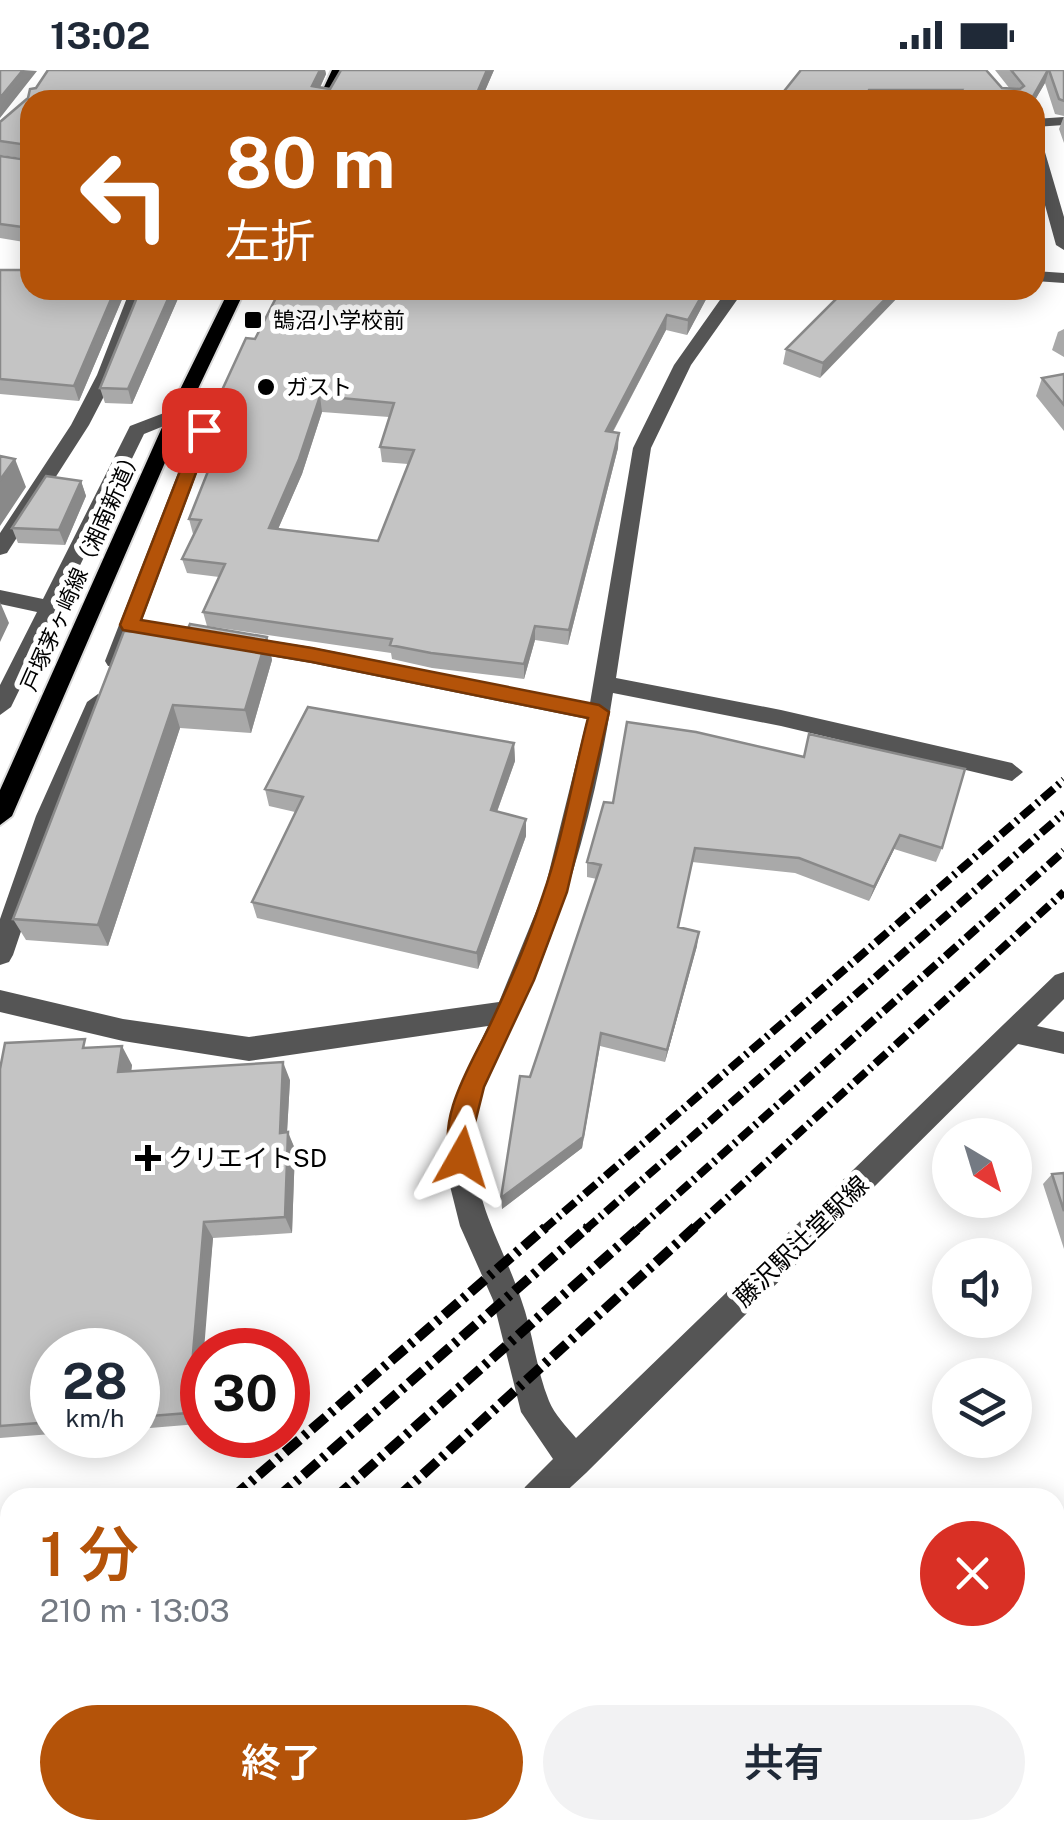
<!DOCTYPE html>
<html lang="ja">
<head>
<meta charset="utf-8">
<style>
  body { margin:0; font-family:"Public Sans","Noto Sans JP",sans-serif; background:#f2f2f3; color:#1f2937; height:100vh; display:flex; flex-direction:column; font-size:38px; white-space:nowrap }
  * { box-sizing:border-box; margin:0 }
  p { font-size:32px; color:#747a83 }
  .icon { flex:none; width:55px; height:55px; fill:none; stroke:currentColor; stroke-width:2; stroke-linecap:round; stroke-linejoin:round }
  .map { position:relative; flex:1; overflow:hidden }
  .panel { position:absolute; left:0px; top:1418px; width:1065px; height:352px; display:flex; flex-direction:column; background:#fff; border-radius:30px 30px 0 0; box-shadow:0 5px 25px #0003 }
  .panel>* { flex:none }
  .guide { position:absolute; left:20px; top:20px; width:1025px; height:210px; border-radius:30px; box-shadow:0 5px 25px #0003; background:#b45309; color:#fff; overflow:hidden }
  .needle { width:65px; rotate:142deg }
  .tools { position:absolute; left:932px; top:1048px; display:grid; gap:20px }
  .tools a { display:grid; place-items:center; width:100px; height:100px; border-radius:50%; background:#fff; box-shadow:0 5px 25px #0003; font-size:50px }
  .speed { position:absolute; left:30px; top:1258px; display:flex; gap:20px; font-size:50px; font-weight:700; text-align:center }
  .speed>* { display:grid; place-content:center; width:130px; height:130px; border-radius:50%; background:#fff; box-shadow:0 5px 25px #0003; line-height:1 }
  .speed small { font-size:25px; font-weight:400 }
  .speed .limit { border:15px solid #d22; background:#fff; color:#111 }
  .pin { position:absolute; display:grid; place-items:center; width:85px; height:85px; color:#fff; margin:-42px; border-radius:20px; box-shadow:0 5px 15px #0006 }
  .me { position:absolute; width:110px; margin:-55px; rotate:6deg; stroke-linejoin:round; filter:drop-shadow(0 0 8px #0008) }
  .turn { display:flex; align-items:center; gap:35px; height:210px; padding:0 40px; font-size:45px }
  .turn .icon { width:130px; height:130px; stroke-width:2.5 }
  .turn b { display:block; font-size:70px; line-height:85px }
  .round { display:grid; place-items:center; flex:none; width:105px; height:105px; border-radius:52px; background:#f2f2f3 }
  .summary { display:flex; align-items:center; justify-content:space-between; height:170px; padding:0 40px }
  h1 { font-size:60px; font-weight:600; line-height:75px; color:#b45309 }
  .primary-button { display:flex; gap:20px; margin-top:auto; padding:20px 40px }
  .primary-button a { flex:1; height:115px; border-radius:60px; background:#b45309; color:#fff; font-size:40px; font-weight:600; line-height:115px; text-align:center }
  .primary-button a+a { background:#f2f2f3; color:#1f2937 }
  .status { display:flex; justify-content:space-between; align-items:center; height:70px; padding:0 50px; background:#fff; direction:ltr }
  .status svg { height:28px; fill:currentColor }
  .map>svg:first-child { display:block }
</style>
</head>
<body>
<div class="status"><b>13:02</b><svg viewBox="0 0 49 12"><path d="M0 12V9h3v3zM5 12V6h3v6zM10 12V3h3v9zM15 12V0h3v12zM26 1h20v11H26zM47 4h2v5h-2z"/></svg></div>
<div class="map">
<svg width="1064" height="1768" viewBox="0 0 1064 1768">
  <rect width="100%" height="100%" fill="#fff"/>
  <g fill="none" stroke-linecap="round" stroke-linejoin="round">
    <defs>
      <path id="major" d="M332,0H346L332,30H318Z
        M229,220H245L186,344L12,746L0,755V720L168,344Z"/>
    </defs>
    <use href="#major" stroke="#dbdbdb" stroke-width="4"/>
    <path fill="#555" fill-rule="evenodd" d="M1064,47V55L1035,57V49Z
      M1035,68L1042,72L1064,147V180L1056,175L1035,99Z
      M1035,201L1064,203V213L1035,211Z
      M130,220H146L115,305L89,355L7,483L0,485V463L71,355L97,305Z
      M727,220H744L691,295L651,378L616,608L781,640L1012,693L1023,702L1012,711L781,656L613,623C598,720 573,816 535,908C515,957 478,1008 475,1063C470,1129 501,1170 521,1229C533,1262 536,1299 549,1331C554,1344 567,1357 576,1368L1004,954L1055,905L1064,902V929L1037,956L1064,962V984L1018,974L586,1403L559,1428H520L525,1417L553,1389L521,1342L493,1230L460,1156L449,1112L447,1061L459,1017L488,956L249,991L123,971L0,942V920L123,949L249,967L499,932L544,822L587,649L311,593L137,563L124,596H108L105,591L194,362L176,351L144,364L11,637L0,645V615L37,542L0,534V520L43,529L130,356L177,338L213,360L142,550L311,577L590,633L633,378L674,295Z
      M98,624L109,632L60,746L13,885L9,892L0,895V849L36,746L87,632Z
      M183,1760H223L220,1768H180Z"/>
    <use href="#major" fill="#000" fill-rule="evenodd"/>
    <path stroke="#000" stroke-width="8" stroke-dasharray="15 5 2.5 5" stroke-linecap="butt" d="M543,1160L1064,710
      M585,1160L1064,743
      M637,1160L1064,781
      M692,1160L1064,822"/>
    <path stroke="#000" stroke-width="10" stroke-dasharray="19 6 4 6" stroke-linecap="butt" d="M232,1428L546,1157
      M277,1428L588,1157
      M335,1428L640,1157
      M397,1428L695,1157
      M0,1625L10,1616
      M0,1667L10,1658
      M0,1726L10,1717
      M16,1768L25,1760"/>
  </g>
  <path fill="#a9a9a9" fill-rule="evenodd" d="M48,0H325L326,4L320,18L330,19L341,0H494L481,30H30V173L0,168V86L28,90V89L0,85V52L28,28L30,19L36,18Z
    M801,0L1010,19L995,0H1064V73L1059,59L1064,46L1055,44L1045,13L1035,30H777Z
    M0,200L126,220L79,331L0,324Z
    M140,220H188L186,224H180L132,334L105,333L100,318Z
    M711,220L687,265L666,260L613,362L618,378L568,575L535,570L524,609L432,598L392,589L391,583L207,556L203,542L219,507L187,503L182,489L194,464H193L189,449L231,345L222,344L218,329L255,269ZM322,342L389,347L380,377L382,392L408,394L378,471L278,459L302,404Z
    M845,220L820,308L783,294L786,279Z
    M1064,259V287L1052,280L1058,262Z
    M1064,304V361L1036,326L1042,308Z
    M81,411L86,426L65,475L18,473L12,458Z
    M185,565L267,567L272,590L251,663L180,658L108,876L26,870L13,849Z
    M627,652L942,778L936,792L894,779L869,831L795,803L692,792L678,857L697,876L665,992L600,976L582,1078L502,1139L530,1007L597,809L587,807V792L613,733Z
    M514,673L515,691L497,742L526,766L478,899L257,848L252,832L295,742L269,736L265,719Z
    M90,978L132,995L131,1001L290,1010L287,1062L295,1079L292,1163L213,1168L202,1280L198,1354L138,1359V1280H52V1364L0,1368V999Z
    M1064,1103V1179L1043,1114L1052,1104Z"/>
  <path fill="#898989" d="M23,0L37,1L0,48V28Z
    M320,0H325L326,4L314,30L312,16Z
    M487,0H494L481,30H474Z
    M1049,0L1045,13L1035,30H1031Z
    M115,220H126L79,331L74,316Z
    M172,220H179L180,224L132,334L128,319Z
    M705,220H711L687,265L688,250Z
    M894,220H905L820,308L823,293Z
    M667,245L666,260L605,376L606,361Z
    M320,326L322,342L302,404L272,473L269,458Z
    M619,363L618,378L568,575L569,560Z
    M15,389L26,417L0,456V410Z
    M81,411L86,426L65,475L59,460Z
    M0,532L9,553L0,572Z
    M535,556V570L524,609V594Z
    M267,567L272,590L251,663L245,640Z
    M173,635L180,658L108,876L98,855Z
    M514,673L515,691L491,758V740Z
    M526,749V766L478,899L477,883Z
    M900,765L894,779L869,831L874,817Z
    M699,862L697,876L665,992L667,980Z
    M601,963L582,1078L502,1139L501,1128Z
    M122,976L132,995L129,1020L118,1002Z
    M283,992L290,1010L286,1080L280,1063Z
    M288,1062L295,1079L292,1163L285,1147Z
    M204,1152L213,1168L204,1280H202L198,1354L188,1343Z"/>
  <path fill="#c4c4c4" stroke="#898989" stroke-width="2.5" fill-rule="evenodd" d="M0,0H23L0,28Z
    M48,0H320L312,16L330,19L341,0H487L474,30H30V158L0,154V86L28,90V75L0,71V52L28,28L30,19L36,18Z
    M801,0H986L1002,18L1020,19L1024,16L1011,0H1048L1031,30H956L962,20H869L863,30H777Z
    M1049,0H1064V31L1059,29Z
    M0,200H30V220H115L74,316L0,309Z
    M140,220H172L128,319L100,318Z
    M280,220H705L688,250L667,245L606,361L619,363L569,560L535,556L524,594L431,583L390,575L392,569L203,542L225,494L182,489L201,450L189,449L236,331L218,329L246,268L255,269ZM320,326L394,333L380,377L414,380L378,471L269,458L299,389Z
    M845,220H894L823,293L786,279Z
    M1064,304V335L1042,308Z
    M0,386L15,389L0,410Z
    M46,406L81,411L59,460L12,458Z
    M190,554L267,567L245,640L173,635L98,855L13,849L124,561L185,565Z
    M308,637L514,673L491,740L526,749L477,883L252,832L303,727L265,719Z
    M627,652L696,662L804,687L809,664L965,699L942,778L900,765L874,817L799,788L695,778L678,857L699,862L667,980L601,963L583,1067L501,1128L520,1006L530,1007L601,795L587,792L604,732L613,733Z
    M85,969L83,978L122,976L118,1002L283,992L280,1063L288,1062L285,1147L204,1152L188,1343L138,1347V1280H52V1352L0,1356V999L5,973Z
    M1064,1103V1141L1052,1104Z
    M1064,1637V1768H716L715,1760H1055V1638Z"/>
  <path fill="#b45309" stroke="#753606" stroke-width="2.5" d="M204,355L212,360L141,550L312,578L599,635L609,642L567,822L534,910L484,1017L473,1061L475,1087L471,1095L462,1098L453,1095C434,1052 470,996 488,959C509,915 528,871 543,825C563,768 573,706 588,648L312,592L123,560L120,555L196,360Z"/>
  <g fill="#000" stroke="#fff" stroke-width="4">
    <rect x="243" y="240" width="20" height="20" rx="5"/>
    <circle cx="266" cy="317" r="10"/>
    <path d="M143 1073h10v10h10v10h-10v10h-10v-10h-10v-10h10z"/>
  </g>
  <g text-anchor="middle" stroke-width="10" stroke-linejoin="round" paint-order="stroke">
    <g font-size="22" fill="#000" stroke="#fff" text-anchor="start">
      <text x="273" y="258">鵠沼小学校前</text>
      <text x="286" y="325">ガスト</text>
    </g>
    <g font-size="22" fill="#000" stroke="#fff">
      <text transform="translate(81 499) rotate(-66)" y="8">戸塚茅ヶ崎線（湘南新道）</text>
    </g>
    <g font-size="25" fill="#000" stroke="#fff" text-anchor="start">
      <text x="168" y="1097">クリエイトSD</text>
    </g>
    <g font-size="25" fill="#000" stroke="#fff">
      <text transform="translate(801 1171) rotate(-44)" y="9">藤沢駅辻堂駅線</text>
    </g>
  </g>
</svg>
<div class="tools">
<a><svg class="needle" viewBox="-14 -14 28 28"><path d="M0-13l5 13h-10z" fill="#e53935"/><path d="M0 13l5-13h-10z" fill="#747a83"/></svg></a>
<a><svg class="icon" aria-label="sound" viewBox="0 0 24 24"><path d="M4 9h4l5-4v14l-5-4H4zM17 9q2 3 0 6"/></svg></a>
<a><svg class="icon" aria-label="layers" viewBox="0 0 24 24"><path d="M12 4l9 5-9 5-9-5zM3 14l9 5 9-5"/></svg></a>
</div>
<div class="speed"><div>28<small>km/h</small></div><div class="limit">30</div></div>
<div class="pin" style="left:204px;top:360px;background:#d93025"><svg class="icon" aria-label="arrive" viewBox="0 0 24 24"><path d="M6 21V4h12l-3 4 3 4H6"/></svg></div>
<svg class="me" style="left:462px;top:1087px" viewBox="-20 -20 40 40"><path d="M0-17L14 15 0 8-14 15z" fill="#b45309" stroke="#fff" stroke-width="4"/></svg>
<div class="guide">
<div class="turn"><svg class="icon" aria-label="left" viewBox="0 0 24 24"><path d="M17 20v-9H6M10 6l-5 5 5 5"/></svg><div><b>80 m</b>左折</div></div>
</div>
<section class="panel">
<div class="summary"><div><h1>1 分</h1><p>210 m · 13:03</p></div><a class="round" style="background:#d93025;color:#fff"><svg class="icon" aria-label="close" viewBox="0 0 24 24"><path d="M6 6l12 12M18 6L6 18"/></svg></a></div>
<div class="primary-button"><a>終了</a><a>共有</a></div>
</section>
</div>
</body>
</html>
